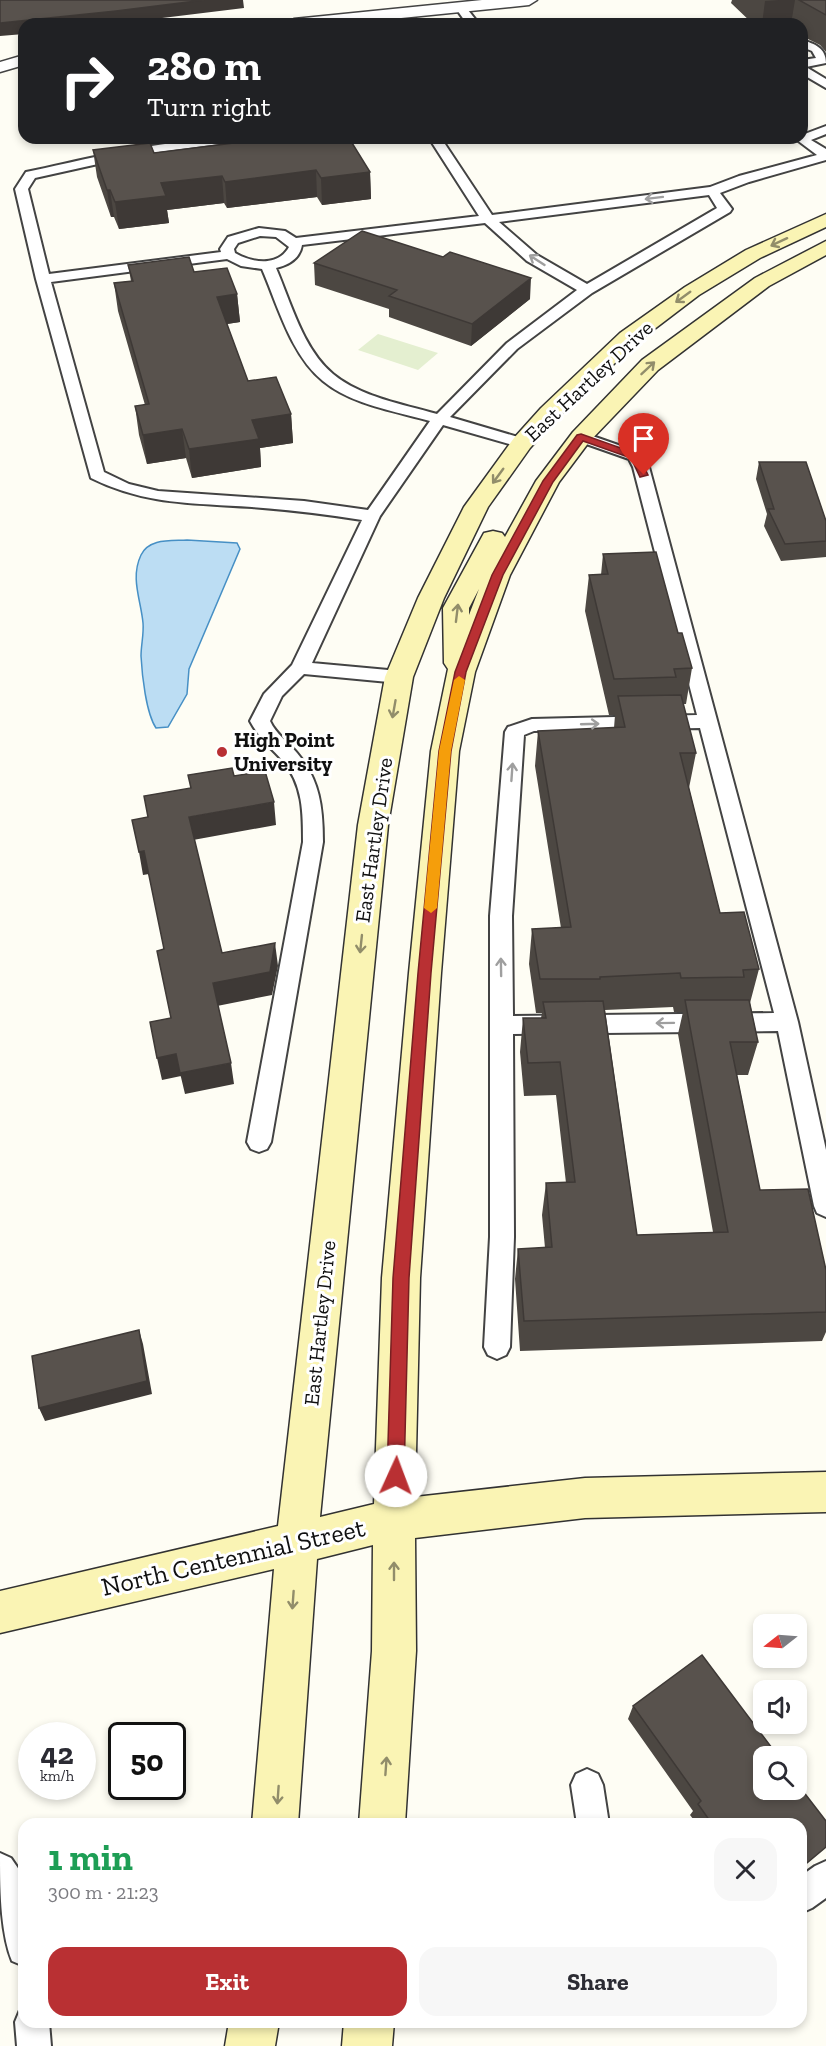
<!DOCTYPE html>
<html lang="en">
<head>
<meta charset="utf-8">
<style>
  body { margin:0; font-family:"Zilla Slab",serif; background:#f7f7f7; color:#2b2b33; height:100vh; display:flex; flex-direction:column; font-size:22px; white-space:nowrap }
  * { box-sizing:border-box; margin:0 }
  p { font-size:20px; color:#7c7c81 }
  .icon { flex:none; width:33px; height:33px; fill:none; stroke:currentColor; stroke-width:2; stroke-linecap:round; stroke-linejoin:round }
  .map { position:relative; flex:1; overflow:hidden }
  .sheet { position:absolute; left:18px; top:1818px; width:789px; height:210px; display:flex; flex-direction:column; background:#fff; border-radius:18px; box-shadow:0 3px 9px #0003 }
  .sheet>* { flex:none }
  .banner { position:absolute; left:18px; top:18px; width:790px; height:126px; border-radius:18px; box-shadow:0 3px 9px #0003; background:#202124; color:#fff; overflow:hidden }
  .needle { width:39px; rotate:253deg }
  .fabs { position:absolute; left:753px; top:1614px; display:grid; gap:12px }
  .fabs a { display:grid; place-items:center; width:54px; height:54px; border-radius:12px; background:#fff; box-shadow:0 3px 9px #0003; font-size:30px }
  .speed { position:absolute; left:18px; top:1722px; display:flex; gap:12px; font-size:30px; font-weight:700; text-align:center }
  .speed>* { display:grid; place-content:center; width:78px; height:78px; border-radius:50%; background:#fff; box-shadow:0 3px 9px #0003; line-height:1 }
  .speed small { font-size:15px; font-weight:400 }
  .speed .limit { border:3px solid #111; border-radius:9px; background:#fff; color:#111 }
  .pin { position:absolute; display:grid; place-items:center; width:51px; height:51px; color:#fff; margin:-62px -26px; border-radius:50% 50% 50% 0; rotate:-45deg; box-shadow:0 0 6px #0007 }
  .pin .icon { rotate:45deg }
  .me { position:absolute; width:66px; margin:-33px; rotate:2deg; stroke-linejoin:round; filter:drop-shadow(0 0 4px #0008) }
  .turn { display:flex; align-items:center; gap:21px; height:126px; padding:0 30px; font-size:27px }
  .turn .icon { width:78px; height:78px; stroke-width:2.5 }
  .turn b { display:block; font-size:42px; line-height:51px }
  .round { display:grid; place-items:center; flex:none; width:63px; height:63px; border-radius:18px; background:#f7f7f7 }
  .headline { display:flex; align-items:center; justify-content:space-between; height:102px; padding:0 30px }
  h1 { font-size:36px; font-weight:800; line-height:45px; color:#1e9e55 }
  .primary-button { display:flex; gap:12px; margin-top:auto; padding:12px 30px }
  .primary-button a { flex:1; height:69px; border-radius:18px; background:#b93033; color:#fff; font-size:24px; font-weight:800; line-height:69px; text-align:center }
  .primary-button a+a { background:#f7f7f7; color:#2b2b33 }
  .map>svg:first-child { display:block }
</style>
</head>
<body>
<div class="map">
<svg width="826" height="2046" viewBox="0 0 826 2046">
  <rect width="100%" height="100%" fill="#fefdf4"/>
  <path fill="#e4efd0" d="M378,334L438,353L418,370L358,350Z"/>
  <path fill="#bcddf3" stroke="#4790c5" stroke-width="1.5" d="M187,540L237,543L240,549L189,669L187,694L168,727L156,728C146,713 142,675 141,656C141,645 144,634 143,623C141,600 130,578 141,555C149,538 171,541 187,540Z"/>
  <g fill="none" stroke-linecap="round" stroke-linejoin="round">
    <defs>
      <path id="service" d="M460,4L464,5L479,24H467L455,7Z
        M741,20L748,24H736L737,21Z
        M802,40C815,44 826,48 826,63L806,67L826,79V88L802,74V60L816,58L812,51L802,47Z
        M826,126V134L811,140L826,149V160L749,182L720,193L732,209L730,212L592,293L517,349L450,417L528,440L530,443L528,446H516L443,425L380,516L312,663L399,671L406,673L408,677L406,681L399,683L304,674L282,696L270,721C276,734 288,742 297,753C320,780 323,808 323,842L271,1142L267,1149L259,1152L251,1149L247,1142L303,842C303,812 303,785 283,761C271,748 259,738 250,721L264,694L292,665L362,520C325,514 289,510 252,507C194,503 145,505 91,478L36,279L15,189L26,172L31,171C101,156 169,138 241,138L235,142L143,154L35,178L28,189L49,274L221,252L220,249L228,237L259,228L285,231L296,238L479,216L429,138H441L492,215L710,187L739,176L817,155L797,140L802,138V135ZM709,195L717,208L587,284L537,255L499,222ZM485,223L527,261L577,290L507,343L437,414C402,404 361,397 333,374C303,349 291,303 276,268C289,265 300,258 302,245ZM260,236L276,237L289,247C278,267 252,263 235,253L234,249L238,243ZM227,259L241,266L262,269C278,306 291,355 323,381C352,405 395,411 430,421L368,510L304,501L158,491L129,484L104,472L51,282Z
        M581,432L641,453L649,467L798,1022L826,1150V1217L817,1213L814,1206L778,1031L513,1034L514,1237L510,1347L506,1355L497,1359L488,1355L484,1347L490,1237V916L505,732L508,727L532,719L697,715L633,467L629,459L575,440L573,437ZM700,728L774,1013L513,1016L512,916L524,735L534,731Z
        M587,1769L598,1774L603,1785L609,1824H577L571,1785L576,1774Z
        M0,1853L11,1858L24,1877V1966L12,1961C0,1931 0,1885 0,1853Z
        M826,1861V1898L812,1908L801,1913V1876L815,1866Z
        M24,2008V2022H49L51,2046H17L15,2022L20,2010Z"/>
      <path id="minor" d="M482,0H537L529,5L342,24H286L294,19Z
        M24,55V65L0,72V62Z"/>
      <path id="secondary" d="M826,214V227L760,258L699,295L636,343L557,418L530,448L488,507L444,598L413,677L388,825L320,1517L374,1504L382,1278L409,973L431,751L448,669L444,663L443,608L484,533L493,531L502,533L505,537L536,481L573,432L642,360L755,278L826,241V255L769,286L658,370L589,442L559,482L510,575L475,672L459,751L441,973L420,1278L415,1497L585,1478L826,1472V1512L585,1518L415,1538L416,1651L405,1824H359L372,1651L373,1545L317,1559L298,1824H252L274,1569L0,1633V1591L278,1526L358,825L385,677L418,598L464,507L514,438L541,408L620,333L685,287L746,250ZM479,589L469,615V608Z
        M229,2022H279L275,2046H225Z
        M344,2022H394L392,2046H342Z"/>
    </defs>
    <use href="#service" stroke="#434343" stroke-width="4"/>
    <use href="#minor" stroke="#434343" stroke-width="3"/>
    <use href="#secondary" stroke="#323232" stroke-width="3"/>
    <use href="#service" fill="#fff" fill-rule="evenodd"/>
    <use href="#minor" fill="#fff" fill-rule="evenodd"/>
    <use href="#secondary" fill="#faf4b4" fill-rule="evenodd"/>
  </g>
  <path fill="#4c4742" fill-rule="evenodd" d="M732,0H826V52L820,45L802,36V24H753L731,3Z
    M93,150L154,153L370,172L371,199L322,205L317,197L227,208L224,203L167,210L169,223L119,229L114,217H111L97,177Z
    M314,263L530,299L471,346L389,317V309L315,285Z
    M128,265L194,272L237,294L240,322L227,324L248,381L291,414L293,443L260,448L261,467L192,478L186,458L147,464L139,435L135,406L145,405L118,311L114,283L131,281Z
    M759,462L826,521V557L781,561L764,526L767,514L756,479Z
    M603,554L678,633L692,668L686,704H683L696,753L689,788L720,913L759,969L750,1003L758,1042L748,1075H737L760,1190L826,1270V1332L822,1341L520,1351L515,1279L518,1249L545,1248L542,1215L546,1183H566L556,1095L524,1096L520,1052L523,1018H541L542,1013H536L529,964L532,929L561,928L535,766L538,731L614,728L615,715H609L585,611L589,575H601ZM673,1007L674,1012H683L678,1034L713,1232L637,1235L605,1010Z
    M633,1706L801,1824H697L690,1815L693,1811L628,1719Z"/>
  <path fill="#3e3936" d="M204,0H243L244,8L113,24H24V34L0,36V23Z
    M779,0H795L791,24H762L765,1Z
    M316,170L317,197L227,208L225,182Z
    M370,172L371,199L322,205L321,178Z
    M222,176L224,203L167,210L169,223L119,229L115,202L161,183Z
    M107,190H110L114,217H111Z
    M531,278L530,299L471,346L472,324Z
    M237,294L240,322L220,325L217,297Z
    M291,414L293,443L260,448L261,467L192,478L189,449L252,420Z
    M182,429L186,458L147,464L143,435Z
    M274,802L276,825L193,840L189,817Z
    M144,851L149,874L143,875L139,852Z
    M275,943L278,966L272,995L217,1006L213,983Z
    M176,1054L181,1076L162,1080L157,1058Z
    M231,1063L234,1084L185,1094L180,1073Z
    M139,1330L143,1344L152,1394L45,1421L39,1408Z"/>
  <path fill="#58524d" stroke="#3e3936" stroke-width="1.5" d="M0,0H204L116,11L0,23Z
    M799,0H826V15Z
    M275,138H349L370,172L321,178L316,170L225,182L222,176L161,183L166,196L115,202L110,190H107L93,150L150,143L154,153Z
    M362,231L443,257L450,252L531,278L472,324L389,296L397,290L314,263Z
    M189,257L194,272L227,268L237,294L217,297L248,381L276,377L291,414L252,420L259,439L189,449L182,429L143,435L135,406L149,404L114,283L133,281L128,265Z
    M759,462H806L826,521V541L785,544L768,509H774Z
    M656,552L678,633H682L692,668L674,669L676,677L614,679L589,575L608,574L603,554Z
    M681,695L696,753H680L720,913L744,912L759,969L743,970L744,977L681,978L680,973L600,977V979H540L532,929L571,927L538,731L625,727L618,696Z
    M232,768L234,776L265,771L274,802L189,817L222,953L275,943L270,972L213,983L231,1063L180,1073L176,1054L157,1058L150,1022L171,1018L157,951L164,949L144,851L139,852L132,820L148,817L144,796L191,788L188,775Z
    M685,1000H749L758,1042H730L760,1190L808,1189L826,1270V1312L524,1321L518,1249L552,1247L546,1183L575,1182L560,1062L528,1063L523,1018H546L543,1002L603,1001L637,1235L728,1232Z
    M139,1330L147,1381L39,1408L32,1356Z
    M702,1655L778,1756H764V1790H796V1782L826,1821V1847L801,1868V1824H712L698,1804L701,1801L633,1706Z"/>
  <defs><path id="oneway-shaft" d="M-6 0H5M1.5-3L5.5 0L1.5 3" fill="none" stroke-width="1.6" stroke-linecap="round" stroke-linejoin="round" transform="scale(1.5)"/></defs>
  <g stroke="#9f9f9f">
    <use href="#oneway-shaft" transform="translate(654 198) rotate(173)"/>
    <use href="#oneway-shaft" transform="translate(537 260) rotate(-147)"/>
    <use href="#oneway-shaft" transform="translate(590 724) rotate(-2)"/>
    <use href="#oneway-shaft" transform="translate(512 772) rotate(-86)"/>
    <use href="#oneway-shaft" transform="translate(501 967) rotate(-91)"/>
    <use href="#oneway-shaft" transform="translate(665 1023) rotate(179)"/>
  </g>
  <g stroke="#918d6a">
    <use href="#oneway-shaft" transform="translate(779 242) rotate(155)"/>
    <use href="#oneway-shaft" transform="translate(683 297) rotate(144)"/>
    <use href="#oneway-shaft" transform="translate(648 368) rotate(-43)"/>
    <use href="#oneway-shaft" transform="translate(498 476) rotate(126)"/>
    <use href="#oneway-shaft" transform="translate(457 613) rotate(-83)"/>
    <use href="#oneway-shaft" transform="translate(394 709) rotate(100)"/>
    <use href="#oneway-shaft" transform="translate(361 944) rotate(96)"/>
    <use href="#oneway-shaft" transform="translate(394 1571) rotate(-90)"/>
    <use href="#oneway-shaft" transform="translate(293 1600) rotate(94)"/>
    <use href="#oneway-shaft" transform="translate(386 1766) rotate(-86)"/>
    <use href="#oneway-shaft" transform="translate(278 1795) rotate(94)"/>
  </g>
  <path fill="#b93033" stroke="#781f21" stroke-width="1.5" d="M581,434L638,454L648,475L640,477L631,458L583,441L553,482L503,575L466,672L451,751L431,973L409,1278L404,1476L401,1482L396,1484L390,1482L387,1476L393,1278L418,973L439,751L455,672L492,575L543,481L577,435Z"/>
  <path fill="#f59e0b" d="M459,676L465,680L451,751L437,908L431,913L424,908L439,751L454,680Z"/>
  <circle fill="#b93033" stroke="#fff" stroke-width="2" cx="222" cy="752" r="6"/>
  <g text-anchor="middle" stroke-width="6" stroke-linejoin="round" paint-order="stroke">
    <g font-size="21" fill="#101010" stroke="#fff">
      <text transform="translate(589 381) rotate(-43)" y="7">East Hartley Drive</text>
      <text transform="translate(374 840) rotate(-82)" y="7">East Hartley Drive</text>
      <text transform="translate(320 1323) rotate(-84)" y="7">East Hartley Drive</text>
    </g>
    <g font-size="21" font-weight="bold" fill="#101010" stroke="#fff" text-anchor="start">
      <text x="234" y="747">High Point<tspan x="234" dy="24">University</tspan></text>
    </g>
    <g font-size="26" fill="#101010" stroke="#fff">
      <text transform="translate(233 1557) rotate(-13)" y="9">North Centennial Street</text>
    </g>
  </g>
</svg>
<div class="fabs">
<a><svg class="needle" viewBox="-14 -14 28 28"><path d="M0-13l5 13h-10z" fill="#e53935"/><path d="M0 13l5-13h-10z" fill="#7c7c81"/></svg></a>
<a><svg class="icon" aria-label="sound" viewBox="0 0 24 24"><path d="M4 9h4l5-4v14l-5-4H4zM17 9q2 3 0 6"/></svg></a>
<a><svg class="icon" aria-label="search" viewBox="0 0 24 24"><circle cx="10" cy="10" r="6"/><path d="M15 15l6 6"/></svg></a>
</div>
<div class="speed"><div>42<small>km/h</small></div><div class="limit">50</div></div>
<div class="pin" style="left:644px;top:475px;background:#d93025"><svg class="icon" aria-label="arrive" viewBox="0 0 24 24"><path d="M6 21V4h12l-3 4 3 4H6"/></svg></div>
<svg class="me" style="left:396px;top:1476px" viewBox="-20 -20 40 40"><circle r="19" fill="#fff"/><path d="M0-13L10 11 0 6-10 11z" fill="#b93033"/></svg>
<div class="banner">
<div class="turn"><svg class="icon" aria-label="right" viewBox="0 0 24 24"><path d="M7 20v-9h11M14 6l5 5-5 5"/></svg><div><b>280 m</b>Turn right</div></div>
</div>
<section class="sheet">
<div class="headline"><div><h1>1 min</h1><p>300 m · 21:23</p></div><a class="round"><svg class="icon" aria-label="close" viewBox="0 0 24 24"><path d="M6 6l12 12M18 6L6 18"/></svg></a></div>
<div class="primary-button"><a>Exit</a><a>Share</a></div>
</section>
</div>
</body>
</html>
